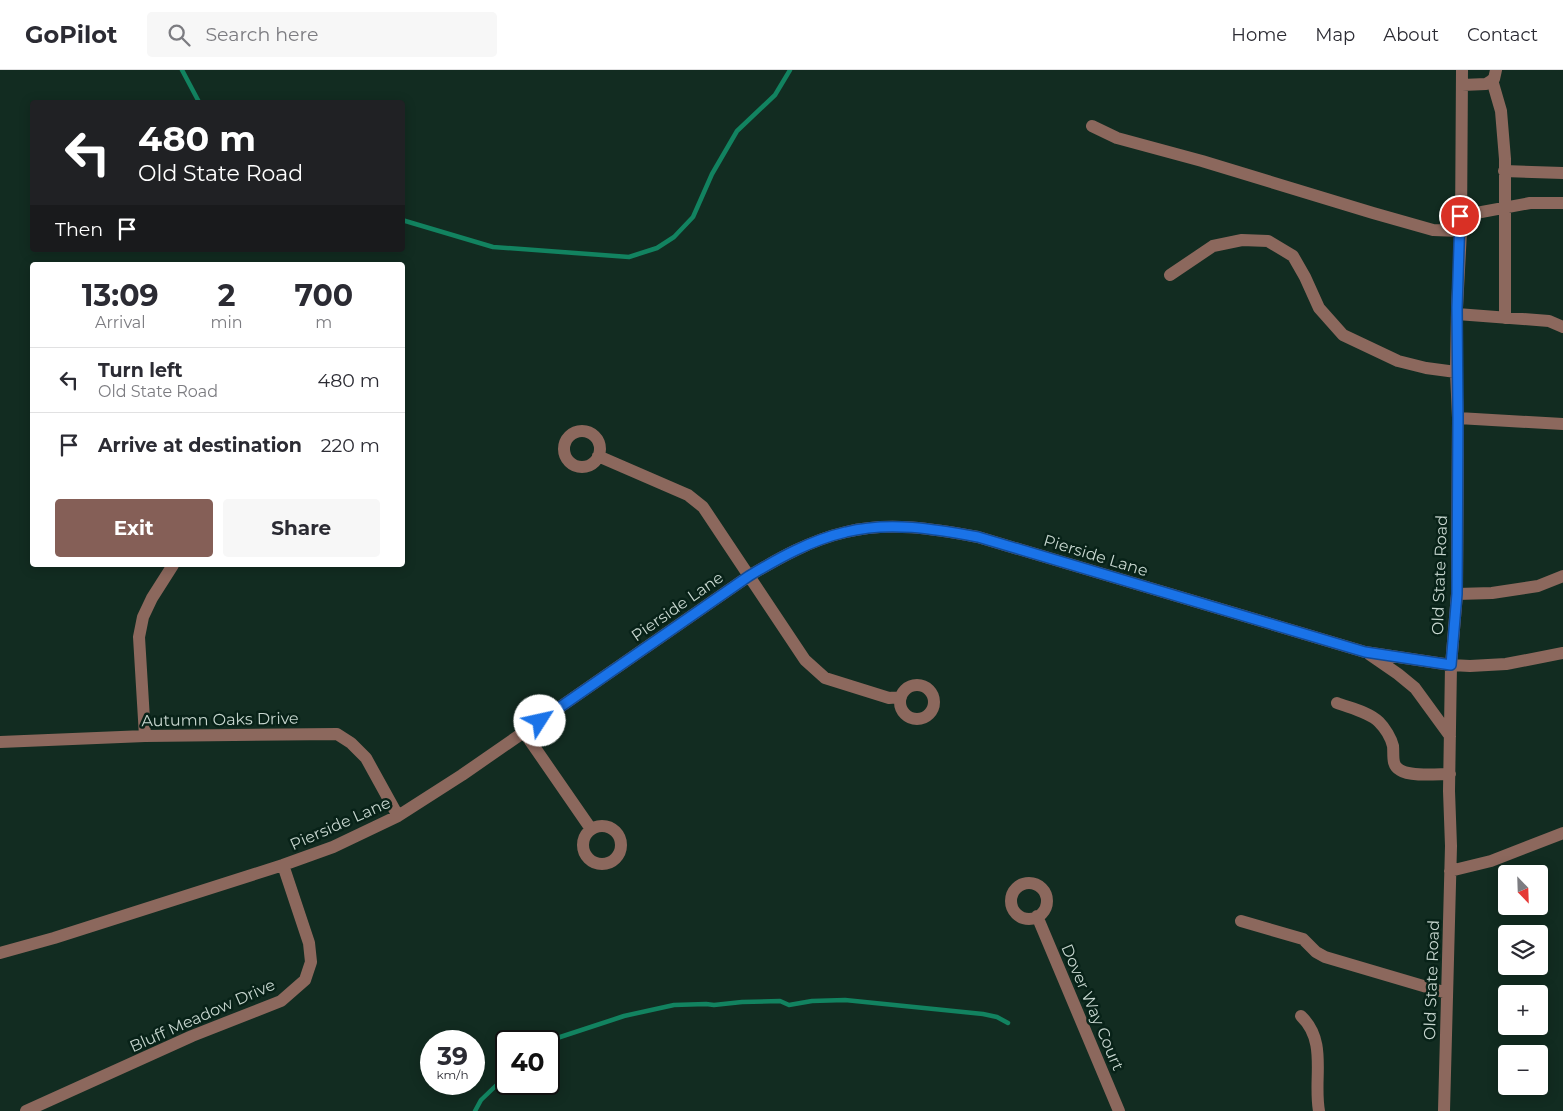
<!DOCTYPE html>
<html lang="en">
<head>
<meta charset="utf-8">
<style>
  body { margin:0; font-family:Montserrat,sans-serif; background:#f7f7f7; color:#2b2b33; height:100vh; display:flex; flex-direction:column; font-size:19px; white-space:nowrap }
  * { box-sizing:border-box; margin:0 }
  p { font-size:16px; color:#7c7c81 }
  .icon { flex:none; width:28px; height:28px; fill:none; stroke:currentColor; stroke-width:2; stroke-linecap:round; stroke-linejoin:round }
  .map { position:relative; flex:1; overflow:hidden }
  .details { position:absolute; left:30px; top:192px; width:375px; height:305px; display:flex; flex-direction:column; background:#fff; border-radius:5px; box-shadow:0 2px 12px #0003 }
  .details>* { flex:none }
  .banner { position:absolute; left:30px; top:30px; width:375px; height:152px; border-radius:5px; box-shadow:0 2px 12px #0003; background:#202124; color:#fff; overflow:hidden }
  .needle { width:32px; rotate:157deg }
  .buttons { position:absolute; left:1498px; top:795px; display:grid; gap:10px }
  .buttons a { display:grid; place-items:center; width:50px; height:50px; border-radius:5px; background:#fff; box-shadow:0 2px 12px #0003; font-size:25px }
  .speed { position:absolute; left:420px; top:960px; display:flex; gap:10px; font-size:25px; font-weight:700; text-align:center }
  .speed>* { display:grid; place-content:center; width:65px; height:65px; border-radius:50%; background:#fff; box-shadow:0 2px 12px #0003; line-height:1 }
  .speed small { font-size:12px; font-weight:400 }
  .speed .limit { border:2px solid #111; border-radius:8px; background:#fff; color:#111 }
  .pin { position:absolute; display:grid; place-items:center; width:42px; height:42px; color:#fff; margin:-21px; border:2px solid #fff; border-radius:50%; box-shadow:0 1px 5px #0007 }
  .me { position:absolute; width:55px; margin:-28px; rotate:55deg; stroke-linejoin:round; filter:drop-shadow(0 0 4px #0008) }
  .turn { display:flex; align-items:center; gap:18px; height:105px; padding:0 25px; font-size:22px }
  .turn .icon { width:65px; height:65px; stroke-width:2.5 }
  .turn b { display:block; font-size:35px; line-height:42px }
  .then { display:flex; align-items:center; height:48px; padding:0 25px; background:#0003; gap:10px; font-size:19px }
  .eta { display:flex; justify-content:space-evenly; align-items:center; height:85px; text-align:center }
  .eta b { font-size:30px; font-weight:700; line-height:35px }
  .button { display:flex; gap:10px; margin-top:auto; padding:10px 25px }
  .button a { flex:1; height:58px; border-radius:5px; background:#855f57; color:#fff; font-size:20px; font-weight:700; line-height:58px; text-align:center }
  .button a+a { background:#f7f7f7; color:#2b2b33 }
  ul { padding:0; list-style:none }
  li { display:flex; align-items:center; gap:15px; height:65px; padding:0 25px; border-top:1px solid #e1e1e2 }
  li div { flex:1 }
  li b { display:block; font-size:19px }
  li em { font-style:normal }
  header { display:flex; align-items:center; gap:30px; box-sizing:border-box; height:70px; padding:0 25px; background:#fff; border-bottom:1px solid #e1e1e2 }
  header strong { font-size:24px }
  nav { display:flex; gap:28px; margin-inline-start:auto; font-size:18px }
  .search { width:350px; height:45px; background:#f7f7f7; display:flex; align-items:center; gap:12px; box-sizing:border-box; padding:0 18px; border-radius:5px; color:#7c7c81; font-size:19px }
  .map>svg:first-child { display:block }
</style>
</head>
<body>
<header>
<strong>GoPilot</strong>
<div class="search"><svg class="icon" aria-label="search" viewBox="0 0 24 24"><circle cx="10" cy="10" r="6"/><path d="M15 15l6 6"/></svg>Search here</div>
<nav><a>Home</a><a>Map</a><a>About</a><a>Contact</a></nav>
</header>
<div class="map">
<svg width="1563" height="1041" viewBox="0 0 1563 1041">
  <rect width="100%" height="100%" fill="#122c21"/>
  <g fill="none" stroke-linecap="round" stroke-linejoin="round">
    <path stroke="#128360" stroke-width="4.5" d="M182,0L199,32
      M402,150L493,177L629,187L657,178L674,167L693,147L712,104L737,61L775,25L790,0
      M548,971L624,946L674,935L706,934L714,935L742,932L780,931L789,935L812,931L845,930L983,944L997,947L1008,953
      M475,1041L481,1030L506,1006"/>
    <path stroke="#8c685d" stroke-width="12" d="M1492,10L1501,41L1505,89V248
      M1462,15L1486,14L1494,9L1496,0
      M1092,56L1117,68L1202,91L1373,143L1433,160L1461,161
      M1504,101L1563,103
      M1460,146L1530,133H1563
      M1170,205L1213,176L1242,170L1268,171L1293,186L1305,207L1319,238L1343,265L1398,291L1426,298L1456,302
      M1457,244L1549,251L1563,257
      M1458,348L1563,354
      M564 379a18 18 0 1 1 36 0a18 18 0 1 1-36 0Z
      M598,386L688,425L703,437L805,590L825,608L889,628L901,627
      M1457,524L1492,523L1538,516L1563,506
      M1369,584L1398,604L1415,618L1450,666
      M900 632a17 17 0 1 1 34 0a17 17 0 1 1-34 0Z
      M1337,633C1350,638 1369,642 1379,652C1385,658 1391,668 1393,676C1394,685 1391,695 1400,700C1410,707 1438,704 1450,704
      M524,662L591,759
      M145,666L139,567L143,547L152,528L173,495
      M0,672L145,666L337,664L351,673L366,688L398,746
      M583 775a19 19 0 1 1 38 0a19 19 0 1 1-38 0Z
      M1450,801L1491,791L1563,763
      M1011 831a18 18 0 1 1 36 0a18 18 0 1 1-36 0Z
      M1037,846L1119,1041
      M1241,851L1303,869L1316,882L1325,887L1447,923
      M0,883L54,868L283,795L333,777L398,746L462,705L749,506C779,488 811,470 846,462C889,451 935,459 978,467L1365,582L1451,595L1470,596L1506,594L1563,583
      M1301,946C1328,972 1313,1008 1319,1041
      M26,1041L192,966L281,931L305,910L311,892L309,873L283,795
      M1444,1041L1451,776L1449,721L1451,595L1457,524L1458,348L1456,302L1457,238L1461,161L1462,0"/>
  </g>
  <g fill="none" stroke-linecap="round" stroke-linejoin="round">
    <defs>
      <path id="route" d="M540,651L749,506C779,488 811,470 846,462C889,451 935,459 978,467L1365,582L1451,595L1457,524L1458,348L1457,238L1460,146"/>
    </defs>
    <use href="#route" stroke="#114b97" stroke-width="12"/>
    <use href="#route" stroke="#1a73e8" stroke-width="9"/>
  </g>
  <g text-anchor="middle" stroke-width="5" stroke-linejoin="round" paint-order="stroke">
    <g font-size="16" fill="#c7d6cf" stroke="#082218">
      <text transform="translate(1096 485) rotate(17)" y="6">Pierside Lane</text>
      <text transform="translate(1439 505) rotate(-88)" y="6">Old State Road</text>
      <text transform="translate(677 536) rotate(-35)" y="6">Pierside Lane</text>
      <text transform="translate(220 649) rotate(-1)" y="6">Autumn Oaks Drive</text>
      <text transform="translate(340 753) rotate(-24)" y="6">Pierside Lane</text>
      <text transform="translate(1431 910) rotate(-88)" y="6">Old State Road</text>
      <text transform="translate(1093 937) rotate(67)" y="6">Dover Way Court</text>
      <text transform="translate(202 945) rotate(-24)" y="6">Bluff Meadow Drive</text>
    </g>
  </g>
</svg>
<div class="buttons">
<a><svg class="needle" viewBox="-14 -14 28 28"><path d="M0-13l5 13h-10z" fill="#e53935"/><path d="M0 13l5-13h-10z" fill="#7c7c81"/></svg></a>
<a><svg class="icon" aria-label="layers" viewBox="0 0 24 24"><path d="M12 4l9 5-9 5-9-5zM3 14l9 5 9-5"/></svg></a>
<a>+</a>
<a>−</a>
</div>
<div class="speed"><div>39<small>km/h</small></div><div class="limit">40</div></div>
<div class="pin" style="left:1460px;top:146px;background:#d93025"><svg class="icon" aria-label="arrive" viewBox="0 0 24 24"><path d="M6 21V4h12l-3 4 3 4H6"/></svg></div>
<svg class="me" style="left:540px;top:651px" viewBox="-20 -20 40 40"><circle r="19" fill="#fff"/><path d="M0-13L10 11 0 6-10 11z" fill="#1a73e8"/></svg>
<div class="banner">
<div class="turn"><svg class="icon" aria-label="left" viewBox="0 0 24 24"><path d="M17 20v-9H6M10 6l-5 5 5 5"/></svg><div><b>480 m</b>Old State Road</div></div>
<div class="then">Then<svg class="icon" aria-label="arrive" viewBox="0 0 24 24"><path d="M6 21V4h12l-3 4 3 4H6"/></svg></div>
</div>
<section class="details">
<div class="eta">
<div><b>13:09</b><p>Arrival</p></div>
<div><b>2</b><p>min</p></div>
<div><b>700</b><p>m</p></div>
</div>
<ul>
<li><svg class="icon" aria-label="left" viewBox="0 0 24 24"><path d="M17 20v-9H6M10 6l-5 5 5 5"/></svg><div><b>Turn left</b><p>Old State Road</p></div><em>480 m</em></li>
<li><svg class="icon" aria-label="arrive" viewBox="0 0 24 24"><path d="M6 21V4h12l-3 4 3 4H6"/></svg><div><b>Arrive at destination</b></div><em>220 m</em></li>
</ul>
<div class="button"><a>Exit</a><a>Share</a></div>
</section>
</div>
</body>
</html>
